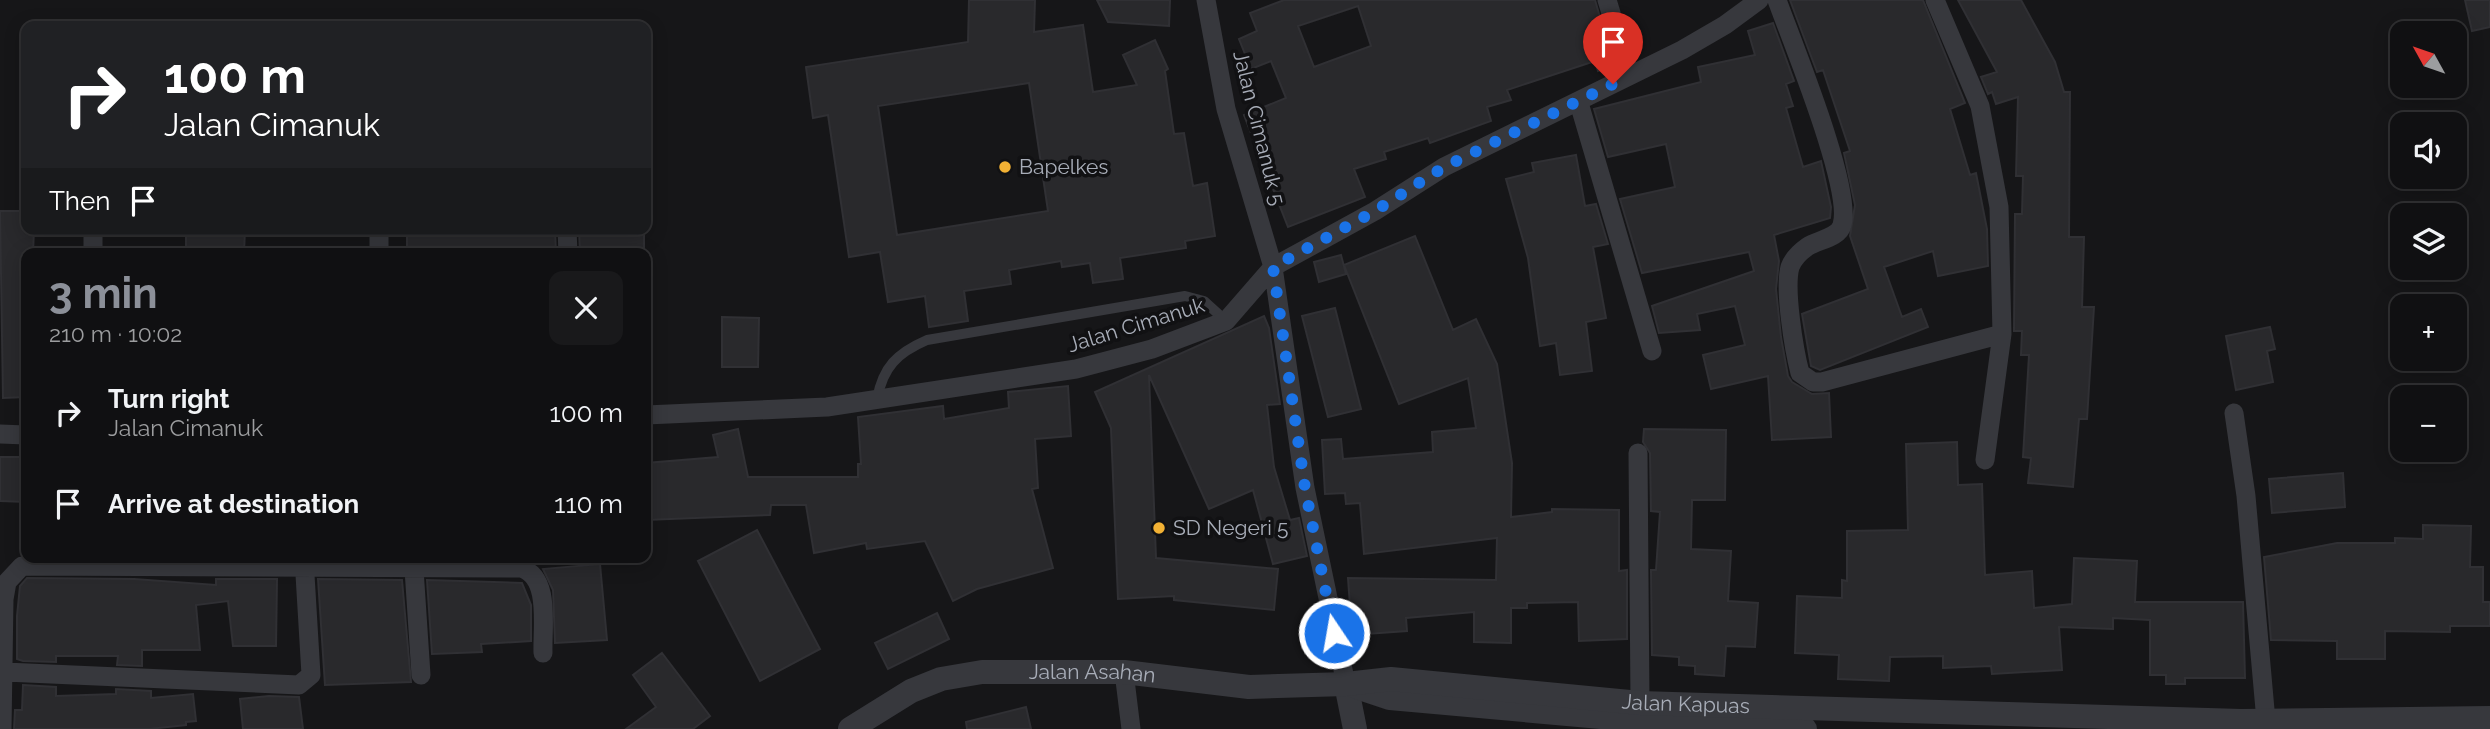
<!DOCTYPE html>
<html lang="en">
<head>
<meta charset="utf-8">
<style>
  body { margin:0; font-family:Raleway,sans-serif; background:#19191b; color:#f1f3f6; height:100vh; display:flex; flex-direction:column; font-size:26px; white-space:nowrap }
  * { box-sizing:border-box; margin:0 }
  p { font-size:23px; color:#9c9d9f }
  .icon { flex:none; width:38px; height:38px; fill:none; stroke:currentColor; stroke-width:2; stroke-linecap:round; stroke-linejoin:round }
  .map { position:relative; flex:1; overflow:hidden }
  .side { position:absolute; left:21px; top:248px; width:630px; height:315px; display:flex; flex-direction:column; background:#101012; border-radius:14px; box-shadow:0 4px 18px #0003,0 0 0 2px #303032 }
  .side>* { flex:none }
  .hud { position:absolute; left:21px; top:21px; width:630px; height:214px; border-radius:14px; box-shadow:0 4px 18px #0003,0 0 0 2px #303032; background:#202124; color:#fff; overflow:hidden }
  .needle { width:46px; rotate:310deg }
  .controls { position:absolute; left:2390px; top:21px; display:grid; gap:14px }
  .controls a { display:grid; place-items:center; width:77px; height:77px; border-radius:14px; background:#101012; box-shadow:0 4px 18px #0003,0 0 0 2px #303032; font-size:35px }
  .pin { position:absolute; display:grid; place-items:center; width:60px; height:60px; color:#fff; margin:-72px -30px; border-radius:50% 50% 50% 0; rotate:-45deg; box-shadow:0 0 7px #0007 }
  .pin .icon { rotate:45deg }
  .me { position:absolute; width:77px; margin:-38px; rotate:348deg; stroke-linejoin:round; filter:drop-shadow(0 0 5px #0008) }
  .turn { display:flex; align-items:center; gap:24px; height:147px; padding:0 28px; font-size:32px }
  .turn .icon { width:91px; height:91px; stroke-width:2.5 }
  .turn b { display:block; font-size:49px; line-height:60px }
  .then { display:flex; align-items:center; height:66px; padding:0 28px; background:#0003; gap:14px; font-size:26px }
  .round { display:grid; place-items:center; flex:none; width:74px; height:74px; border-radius:14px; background:#19191b }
  .overview { display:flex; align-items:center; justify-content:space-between; height:119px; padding:0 28px }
  h1 { font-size:42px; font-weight:700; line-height:52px; color:#8c9099 }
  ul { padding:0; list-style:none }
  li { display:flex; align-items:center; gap:21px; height:91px; padding:0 28px }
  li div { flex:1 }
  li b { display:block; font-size:26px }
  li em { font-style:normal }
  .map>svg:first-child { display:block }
</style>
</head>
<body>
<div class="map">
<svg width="2490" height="729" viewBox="0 0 2490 729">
  <rect width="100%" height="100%" fill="#161618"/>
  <path fill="#29292c" stroke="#303034" stroke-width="2" fill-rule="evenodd" d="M969,0H1035L1034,32L1083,25L1093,92L1137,85L1123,55L1155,40L1168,69L1165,71L1174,134L1184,133L1193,186L1207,183L1215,236L1185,241L1186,248L1120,258L1123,279L1093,283L1090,263L1062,267L1061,261L1009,270L1011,284L964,291L968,321L929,327L925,296L888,302L880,252L849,257L828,115L813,118L806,67L968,42ZM1029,83L1048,211L897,235L878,106Z
    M1097,0H1170L1169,26L1108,22Z
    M1284,0H1595L1614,66L1598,71L1595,61L1507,90L1511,100L1487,107L1491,121L1430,143L1428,138L1384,152L1386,159L1354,169L1365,197L1288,227L1244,115L1286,98L1271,61L1251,69L1239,39L1257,31L1250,13ZM1358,6L1371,46L1314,67L1298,26Z
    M1790,0H1923L1965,103L1950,109L1970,175L1976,173L1987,229L1988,266L1938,276L1933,251L1884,267L1902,317L1921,309L1928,327L1820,370L1811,366L1802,314L1868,289L1850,236L1855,205L1844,153L1850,151L1823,70L1817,72Z
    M1958,0H2021L2055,62L2064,92H2070L2069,237H2084L2082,307H2094L2087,419H2079L2073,487L2028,483L2031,458L2023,457L2029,355H2021L2022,331H2014L2015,214H2022L2023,176H2016L2018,97L1996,104L1992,92L1988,94L1981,77L1997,72Z
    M2465,0H2490V27L2472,31Z
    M1773,23L1794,81L1786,84L1793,106L1786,108L1803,167L1821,161L1831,207L1830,218L1774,235L1779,261L1776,289L1781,337L1788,376L1792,382L1812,394L1829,393L1831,437L1772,440L1768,376L1711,389L1703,355L1745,345L1735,306L1697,314L1700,330L1659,333L1652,306L1754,271L1749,252L1642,273L1620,199L1675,187L1666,144L1608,157L1594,109L1701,82L1698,67L1755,55L1748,31Z
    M1576,155L1585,206L1596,204L1608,244L1593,247L1606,318L1586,322L1592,371L1560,375L1556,343L1540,346L1528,258L1506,179L1534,172L1532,163Z
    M0,211H26V229H34L33,254H26V397L3,398Z
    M186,229H245L244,254H186Z
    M407,229H555L556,254H407Z
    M579,229H644V254H580Z
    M1415,236L1453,330L1476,319L1497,364L1512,463L1511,517L1552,512V509L1619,510V571L1627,570V639L1579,641L1578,602L1527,603V608H1511V643L1474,642V612L1406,618L1407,631L1352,635L1348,578L1496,580L1497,538L1364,554L1360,503L1346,504L1345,493L1325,494L1322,440L1341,439L1343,459L1433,452L1432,432L1476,428L1468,378L1399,404L1344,265Z
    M1341,255L1346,274L1319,282L1314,262Z
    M1335,308L1361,409L1328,417L1302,316Z
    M1264,316L1269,328L1280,404L1267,405L1274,467L1290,520L1299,518L1307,556L1273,564L1253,490L1209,509L1149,375L1156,558L1278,569L1274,610L1174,600V596L1118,599L1111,428L1095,392Z
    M722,317L759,318L758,367H722Z
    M2270,327L2275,349L2267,351L2273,382L2236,390L2226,336Z
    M1068,386L1071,436L1035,439L1038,488L1032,489L1053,568L977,589L953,601L925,541L867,549L866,543L814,553L806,505H771L770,515L646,520V463L718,457L713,435L738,429L748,477H858V464H861L858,417L943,406L944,419L1009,408L1008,392Z
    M1644,429L1726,430L1725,500H1692L1691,549L1731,551L1728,601L1758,603L1755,647L1726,646L1724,676L1695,674V666L1679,665V657L1652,655L1651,570H1656L1660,512L1651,511L1650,453L1643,442Z
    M1957,442L1958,485L1982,484L1985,575L2032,571L2034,608L2072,604L2074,558L2137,561L2135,602H2243L2245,678H2185V684H2166V675H2150V620L2113,618V629L2059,627L2062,670L1992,674L1991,666L1943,668V656L1890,657L1889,681L1838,679L1839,655L1795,653L1797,596L1842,598V580L1847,581V531L1908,530L1906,444Z
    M0,457H26V502L0,501Z
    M2343,473L2345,507L2272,513L2269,479Z
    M2423,525L2471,526L2470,567H2483V602H2490V626H2450V632L2385,631V659H2337V641L2271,640L2264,557L2337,543H2395V538L2423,539Z
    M757,530L820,649L760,681L698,561Z
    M600,564L607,640L555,643L553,590L543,569Z
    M27,578L134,579L216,585V579H277L276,646H233L228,601L196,605L200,650H142V666L117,665L118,656H56V662L23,661L17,659V616L20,586Z
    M318,579L402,580L411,682L325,685Z
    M427,580L522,583L531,605V641L481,644L482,652L432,654Z
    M937,613L949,639L888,669L875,643Z
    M662,653L710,716L693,729H626L656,707L633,675Z
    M23,685L56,687V696L116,694V689L151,691V698L193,694L196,721L186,722V725L149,729H14L15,710H22Z
    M269,696L299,697L303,729H243L240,699Z
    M1026,707L1031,729H967L966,722Z"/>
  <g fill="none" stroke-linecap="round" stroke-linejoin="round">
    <path stroke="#37383d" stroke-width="10" d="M877,399C883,367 897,353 927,340L1185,296L1204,301L1226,321"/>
    <path stroke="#37383d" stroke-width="19" d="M1206,0L1226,109L1273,267L1305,488L1346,684
      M1607,0L1630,75
      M1777,0C1792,42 1853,189 1842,225C1839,238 1817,240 1807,247C1800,252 1793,259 1790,267C1784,289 1794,350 1800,373L1813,382H1822L2002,334
      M1935,0L1980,106L1999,207L2002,334L1985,460
      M1579,103L1652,351
      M379,229V254
      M567,229L568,254
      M93,254V229
      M2234,413L2246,496L2266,721
      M646,415L827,407L1076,369L1152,349L1226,321L1273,267L1375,211L1444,167L1682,50L1725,25L1759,0
      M0,434L26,435
      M1638,453L1640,703
      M414,569L421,675
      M5,672L299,685L311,675L304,558
      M1124,672L1131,729
      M2,729L4,599L7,582L22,566L521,568C551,577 542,627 543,653"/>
    <g stroke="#37383d" stroke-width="24">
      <path d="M1346,684L1355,729"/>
      <path d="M1354,686L1390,698L1667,723L1805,729"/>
      <path id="s1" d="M850,729L911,691L941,679L982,672H1124L1249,687L1346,684L1391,679L1640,703L2241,721L2490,718"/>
    </g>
  </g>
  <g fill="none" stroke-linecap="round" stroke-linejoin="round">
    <path stroke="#1a73e8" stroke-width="12" stroke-dasharray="0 21.6" d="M1334,633L1305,488L1273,267L1375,211L1444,167L1613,84"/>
  </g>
  <g fill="#f2b134" stroke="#111113" stroke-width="2.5">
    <circle cx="1005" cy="167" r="7"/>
    <circle cx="1159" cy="528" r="7"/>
  </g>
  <g text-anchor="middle" stroke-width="7" stroke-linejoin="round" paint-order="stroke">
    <g font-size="21" fill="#a8adb8" stroke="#111113">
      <text transform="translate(1259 128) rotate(76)" y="7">Jalan Cimanuk 5</text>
      <text transform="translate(1136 325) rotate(-17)" y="7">Jalan Cimanuk</text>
      <text dy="7" stroke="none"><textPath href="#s1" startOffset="256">Jalan Asahan</textPath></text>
      <text dy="7" stroke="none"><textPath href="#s1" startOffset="852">Jalan Kapuas</textPath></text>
    </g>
    <g font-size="21" fill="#a8adb8" stroke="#111113" text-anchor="start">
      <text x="1019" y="174">Bapelkes</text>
      <text x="1173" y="535">SD Negeri 5</text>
    </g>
  </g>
</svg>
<div class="controls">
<a><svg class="needle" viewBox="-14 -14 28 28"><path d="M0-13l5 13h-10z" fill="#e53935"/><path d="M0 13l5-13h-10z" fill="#9c9d9f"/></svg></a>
<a><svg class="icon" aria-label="sound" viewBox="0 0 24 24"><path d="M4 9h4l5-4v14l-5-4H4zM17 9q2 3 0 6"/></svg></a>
<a><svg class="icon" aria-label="layers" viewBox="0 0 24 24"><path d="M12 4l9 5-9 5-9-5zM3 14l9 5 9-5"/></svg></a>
<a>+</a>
<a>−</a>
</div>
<div class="pin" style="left:1613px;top:84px;background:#d93025"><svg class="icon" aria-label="arrive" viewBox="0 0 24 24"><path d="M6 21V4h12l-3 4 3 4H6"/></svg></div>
<svg class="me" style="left:1334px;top:633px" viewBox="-20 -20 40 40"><circle r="17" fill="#1a73e8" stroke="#fff" stroke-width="3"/><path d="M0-11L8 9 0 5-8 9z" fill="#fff"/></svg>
<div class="hud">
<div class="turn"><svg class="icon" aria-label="right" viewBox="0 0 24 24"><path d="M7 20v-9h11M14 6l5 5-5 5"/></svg><div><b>100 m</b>Jalan Cimanuk</div></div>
<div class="then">Then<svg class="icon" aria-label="arrive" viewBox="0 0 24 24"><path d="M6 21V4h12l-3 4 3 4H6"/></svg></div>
</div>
<section class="side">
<div class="overview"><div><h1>3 min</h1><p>210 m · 10:02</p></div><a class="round"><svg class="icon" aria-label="close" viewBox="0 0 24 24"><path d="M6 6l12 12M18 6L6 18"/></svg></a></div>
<ul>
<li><svg class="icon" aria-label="right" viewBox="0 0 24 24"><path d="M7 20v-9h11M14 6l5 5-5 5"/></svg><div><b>Turn right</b><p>Jalan Cimanuk</p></div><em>100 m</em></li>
<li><svg class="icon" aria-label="arrive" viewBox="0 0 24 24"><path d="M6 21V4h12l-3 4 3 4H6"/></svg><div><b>Arrive at destination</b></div><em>110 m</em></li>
</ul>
</section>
</div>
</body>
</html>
